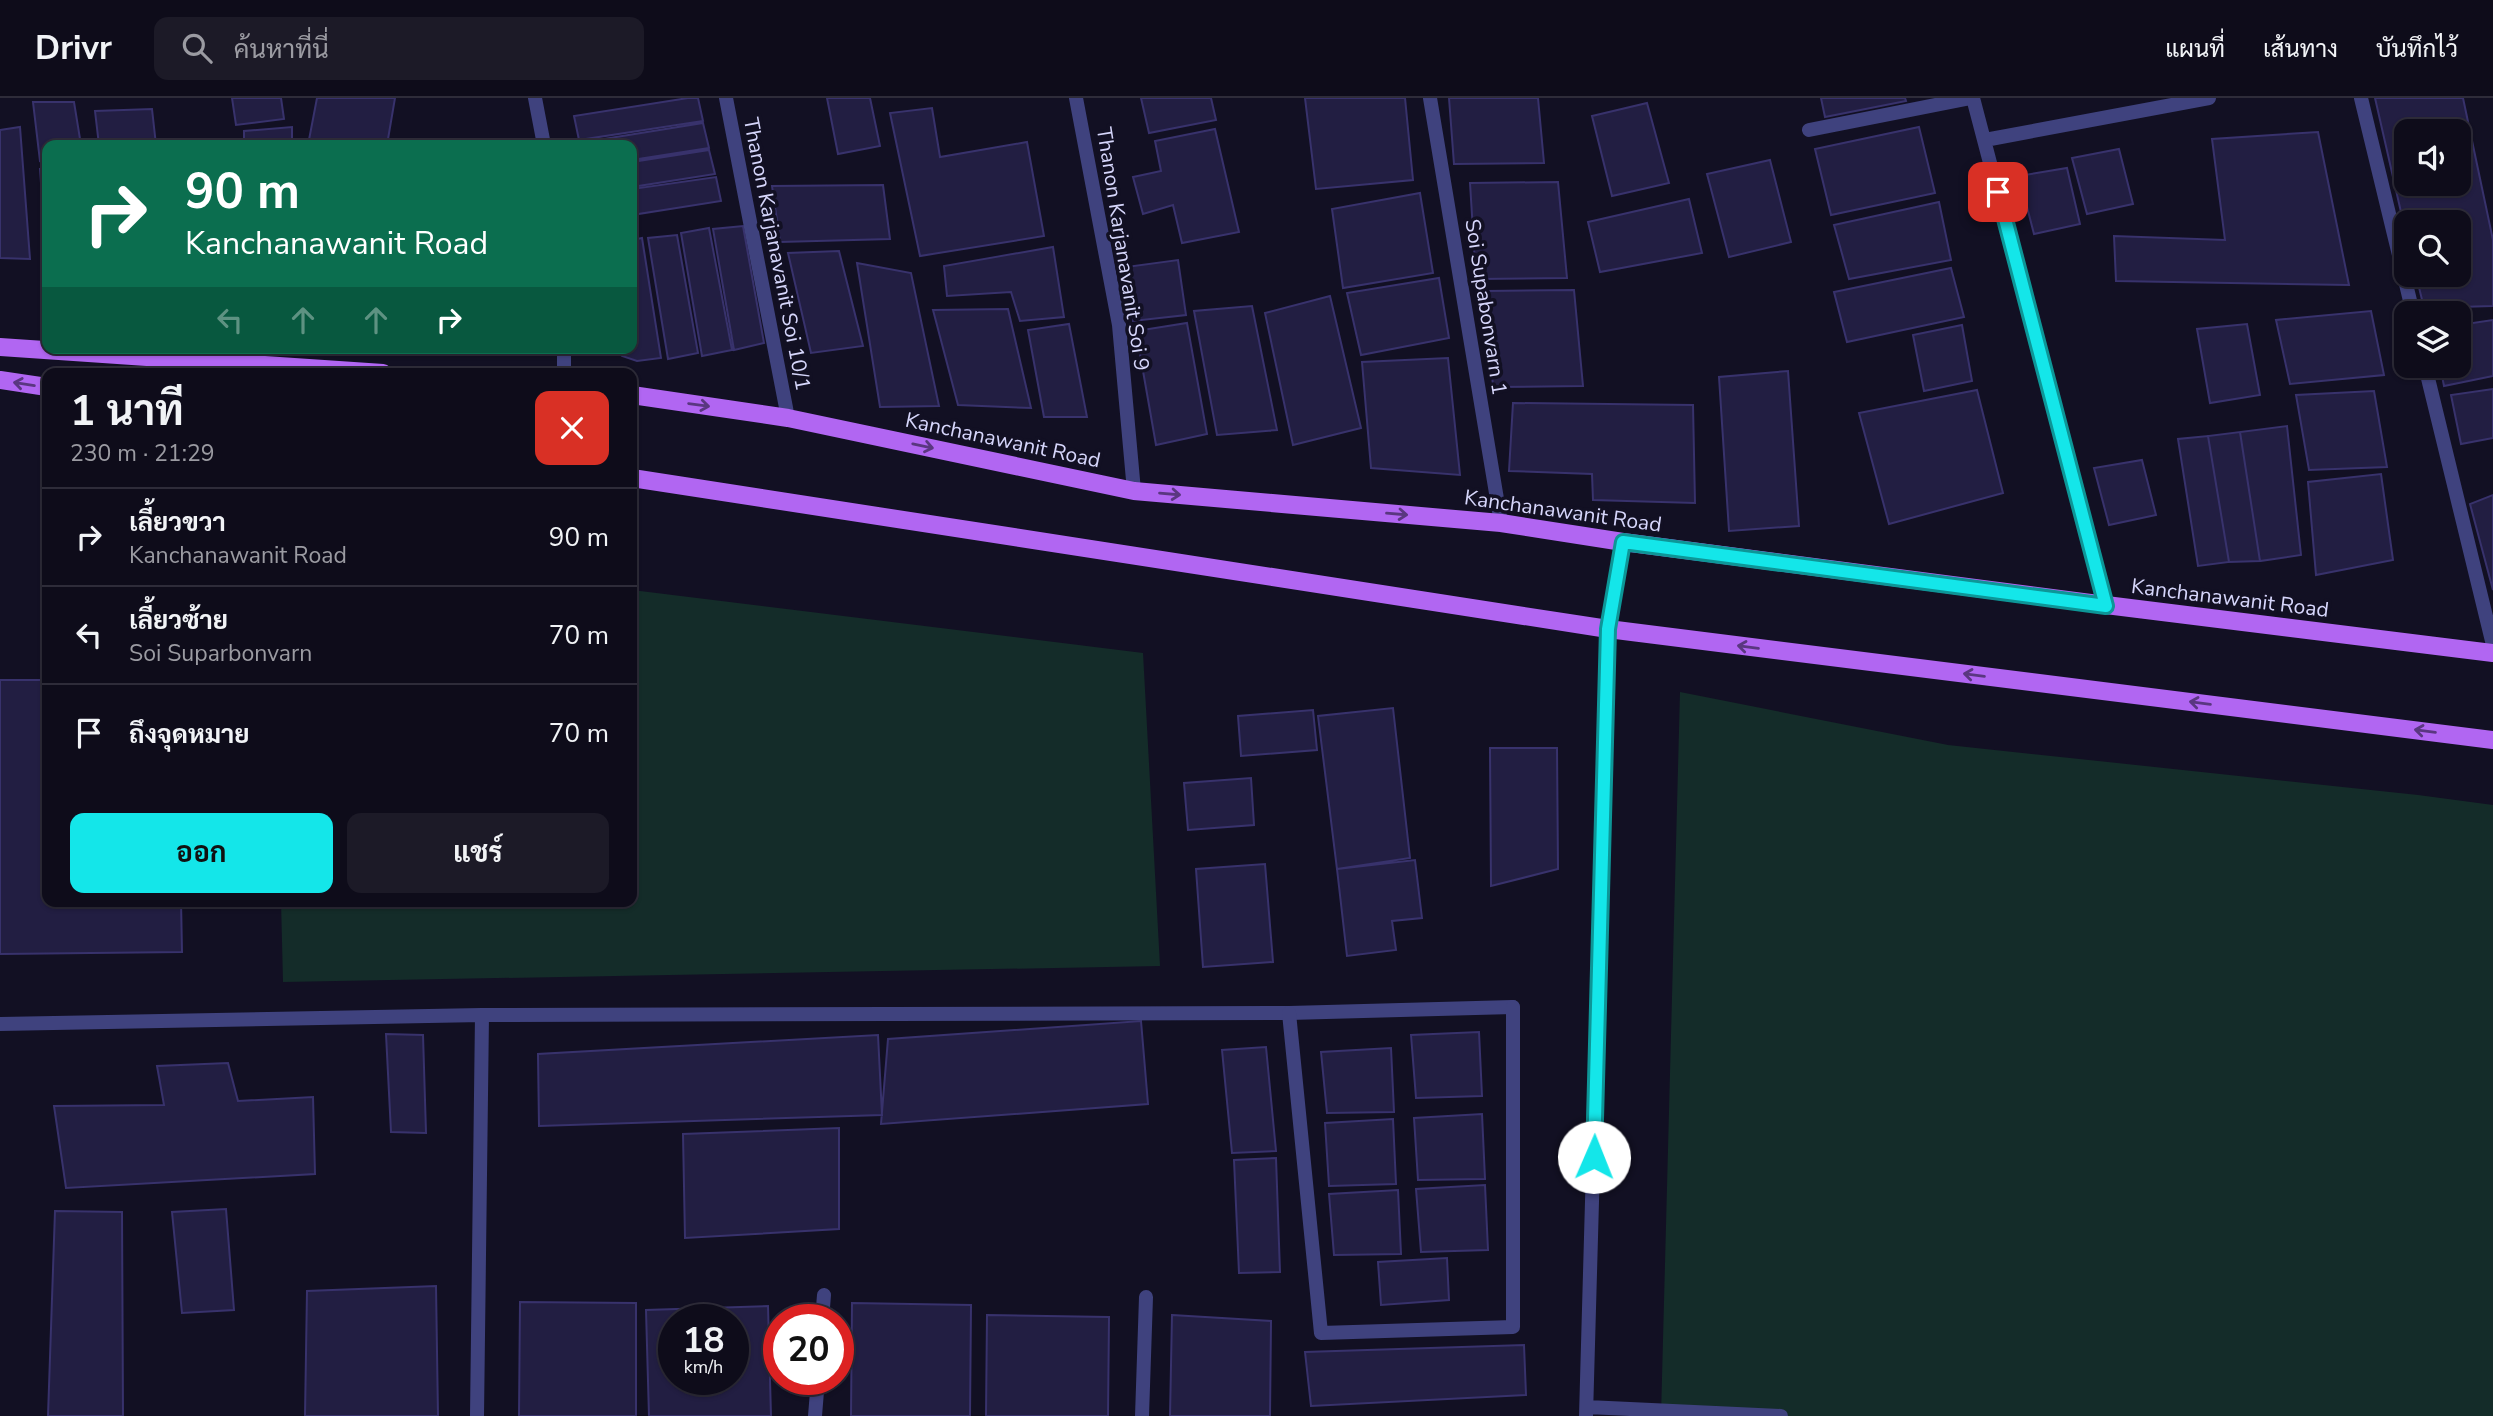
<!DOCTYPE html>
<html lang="th">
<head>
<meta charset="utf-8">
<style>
  body { margin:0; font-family:"Nunito Sans",Sarabun,sans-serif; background:#1c1a27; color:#f1f3f6; height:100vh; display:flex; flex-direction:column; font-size:26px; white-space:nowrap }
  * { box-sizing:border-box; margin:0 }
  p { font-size:23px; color:#9b9ba2 }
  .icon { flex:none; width:38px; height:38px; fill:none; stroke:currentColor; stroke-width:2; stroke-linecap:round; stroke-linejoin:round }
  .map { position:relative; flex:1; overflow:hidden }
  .sheet { position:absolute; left:42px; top:270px; width:595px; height:539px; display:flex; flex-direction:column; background:#0e0c1a; border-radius:14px; box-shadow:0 2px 5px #0004,0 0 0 2px #2e2c39 }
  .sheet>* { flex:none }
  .hud { position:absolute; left:42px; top:42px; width:595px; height:214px; border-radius:14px; box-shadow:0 2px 5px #0004,0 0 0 2px #2e2c39; background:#0b6e4f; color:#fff; overflow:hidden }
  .fabs { position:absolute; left:2394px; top:21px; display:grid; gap:14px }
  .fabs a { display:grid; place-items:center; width:77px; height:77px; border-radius:14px; background:#0e0c1a; box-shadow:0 2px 5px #0004,0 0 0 2px #2e2c39; font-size:35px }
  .speed { position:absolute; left:658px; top:1206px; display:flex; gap:14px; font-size:35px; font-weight:700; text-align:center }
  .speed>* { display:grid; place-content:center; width:91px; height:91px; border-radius:50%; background:#0e0c1a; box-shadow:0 2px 5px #0004,0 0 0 2px #2e2c39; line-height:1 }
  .speed small { font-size:18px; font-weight:400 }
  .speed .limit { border:10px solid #d22; background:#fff; color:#111 }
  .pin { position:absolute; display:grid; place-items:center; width:60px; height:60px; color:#fff; margin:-30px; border-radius:14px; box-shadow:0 4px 10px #0006 }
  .me { position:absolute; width:77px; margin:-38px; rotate:1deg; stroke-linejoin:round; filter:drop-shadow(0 0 5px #0008) }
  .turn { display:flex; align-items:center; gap:24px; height:147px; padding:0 28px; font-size:32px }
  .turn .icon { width:91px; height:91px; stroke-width:2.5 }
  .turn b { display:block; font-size:49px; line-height:60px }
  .lanes { display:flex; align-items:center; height:66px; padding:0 28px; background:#0003; justify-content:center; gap:35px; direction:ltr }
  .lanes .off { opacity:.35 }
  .round { display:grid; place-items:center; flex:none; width:74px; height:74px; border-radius:14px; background:#1c1a27 }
  .headline { display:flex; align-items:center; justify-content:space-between; height:119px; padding:0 28px }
  h1 { font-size:42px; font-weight:700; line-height:52px }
  .button { display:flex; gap:14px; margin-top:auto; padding:14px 28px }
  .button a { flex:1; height:80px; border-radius:14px; background:#14e6e9; color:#111; font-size:28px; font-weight:700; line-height:80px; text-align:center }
  .button a+a { background:#1c1a27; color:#f1f3f6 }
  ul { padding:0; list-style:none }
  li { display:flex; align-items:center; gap:21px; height:98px; padding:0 28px; border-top:2px solid #2e2c39 }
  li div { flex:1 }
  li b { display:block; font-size:26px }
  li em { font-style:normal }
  header { display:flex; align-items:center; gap:42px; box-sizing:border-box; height:98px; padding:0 35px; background:#0e0c1a; border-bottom:2px solid #2e2c39 }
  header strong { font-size:33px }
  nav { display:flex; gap:38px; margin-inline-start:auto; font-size:24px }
  .search { width:490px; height:63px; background:#1c1a27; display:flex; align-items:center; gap:18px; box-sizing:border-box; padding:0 24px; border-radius:14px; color:#9b9ba2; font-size:26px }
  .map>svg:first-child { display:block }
</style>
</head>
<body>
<header>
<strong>Drivr</strong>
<div class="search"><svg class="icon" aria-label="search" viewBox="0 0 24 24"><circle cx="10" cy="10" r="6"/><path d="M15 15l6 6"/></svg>ค้นหาที่นี่</div>
<nav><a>แผนที่</a><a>เส้นทาง</a><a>บันทึกไว้</a></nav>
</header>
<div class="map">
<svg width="2493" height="1318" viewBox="0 0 2493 1318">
  <rect width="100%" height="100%" fill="#121023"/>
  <path fill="#142c29" d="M632,492L1143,555L1160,868L283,884L281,803H632Z
    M1680,594L1948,647L2418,697L2493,707V1318H1661Z"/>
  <path fill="#221e42" stroke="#38326c" stroke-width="2" fill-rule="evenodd" d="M232,0H281L284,21L236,27Z
    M317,0H395L387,47H308Z
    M688,0H698L703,23L579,42L574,18Z
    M827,0H870L880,48L838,56Z
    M1141,0H1211L1216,22L1149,35Z
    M1305,0H1405L1413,82L1316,91Z
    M1449,0H1538L1544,65L1454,66Z
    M1821,0H1905L1906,3L1825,19Z
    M2375,0H2463L2493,142V208L2424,210L2416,177H2459V124H2406V136ZM2406,33H2459V86H2406Z
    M33,4H74L81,47H47V62L40,63Z
    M1647,5L1669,85L1612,98L1592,18Z
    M932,10L940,59L1027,44L1044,138L920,158L890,15Z
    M152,11L156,47H99L95,13Z
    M703,25L709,50L632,62V47H580L579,45Z
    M20,29L30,161L0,160V32Z
    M292,29V47H244V33Z
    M1919,29L1935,95L1831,117L1815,51Z
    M1215,31L1239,134L1182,145L1173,107L1143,116L1133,79L1161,73L1155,43Z
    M2318,34L2349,187L2116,183L2114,138L2225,142L2212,41Z
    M164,43L217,44L218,47H164Z
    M2119,51L2133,106L2087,116L2072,60Z
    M709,52L715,76L632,89V64Z
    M1770,62L1791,144L1729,159L1707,76Z
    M2067,70L2080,126L2034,136L2019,78Z
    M40,71H47V169Z
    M716,79L721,103L632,117V91Z
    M1558,84L1567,180L1476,181L1470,85Z
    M883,87L890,141L780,144L772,88Z
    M1420,95L1433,175L1343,190L1332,111Z
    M1689,101L1702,155L1600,174L1588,124Z
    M1939,104L1951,162L1849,181L1834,127Z
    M743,128L764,245L734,252L713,131Z
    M709,130L732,252L702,258L681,135Z
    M677,137L698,255L668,261L648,140Z
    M642,140L661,260L637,263L622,258L614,250H632V142Z
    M1053,149L1064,219L1020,223L1011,194L947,198L944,168Z
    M839,153L863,248L811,255L788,155Z
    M1178,162L1186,217L1133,223L1126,169Z
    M857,165L911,175L939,308L880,309Z
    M1951,170L1964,219L1847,244L1834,194Z
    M1439,180L1449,240L1361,257L1347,195Z
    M1574,192L1583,288L1493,289L1486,193Z
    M1330,198L1361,330L1293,347L1265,215Z
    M1252,208L1277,332L1217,337L1194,213Z
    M1008,211L1031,310L958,307L933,212Z
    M2371,213L2384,277L2290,286L2276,222Z
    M2493,222V278L2444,288L2440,268H2459V227Z
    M1187,225L1207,336L1156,347L1136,233Z
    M1069,226L1087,319H1044L1028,232Z
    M2247,226L2260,297L2210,305L2197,231Z
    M1962,227L1972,283L1924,293L1913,237Z
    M1448,260L1460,377L1371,370L1362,264Z
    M1788,273L1799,428L1729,433L1719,279Z
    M2493,291V340L2461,346L2451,297Z
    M1977,292L2003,395L1889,426L1859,315Z
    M2374,293L2387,369L2309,372L2296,297Z
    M1513,305L1693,307L1695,405L1593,402L1592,376L1509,373Z
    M2287,328L2301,457L2260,463L2240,334Z
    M2240,334L2260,463L2229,464L2208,338Z
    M2208,338L2229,464L2198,468L2178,341Z
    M2142,362L2156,417L2109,427L2094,370Z
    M2381,376L2393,462L2316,477L2308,384Z
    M2493,397V492L2470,406Z
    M0,582H47V803H181L182,854L0,856Z
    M1393,610L1410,760L1337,771L1318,618Z
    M1313,612L1317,652L1241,658L1238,618Z
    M1490,650H1557L1558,771L1491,788Z
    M1251,680L1254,727L1188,732L1184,685Z
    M1415,762L1422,820L1392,823L1396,852L1347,858L1337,771Z
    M1265,766L1273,864L1203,869L1196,771Z
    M1141,923L1148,1006L881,1026L888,941Z
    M1479,934L1482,998L1416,1000L1411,937Z
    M386,936L423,937L426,1035L391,1034Z
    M878,937L882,1017L539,1028L538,956Z
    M1266,949L1276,1053L1232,1055L1222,952Z
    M1391,950L1394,1014L1327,1015L1321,954Z
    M228,965L238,1003L313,999L315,1076L66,1090L54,1008L164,1007L157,968Z
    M1482,1016L1485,1081L1418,1082L1414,1020Z
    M1393,1021L1396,1086L1329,1088L1325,1025Z
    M839,1030V1131L685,1140L683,1036Z
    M1276,1060L1280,1174L1239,1175L1234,1062Z
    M1485,1087L1488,1152L1421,1154L1416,1091Z
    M1398,1092L1401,1156L1334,1157L1329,1096Z
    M226,1111L234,1212L182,1215L172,1114Z
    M55,1113L122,1114L123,1318H48Z
    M1447,1160L1449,1202L1381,1207L1378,1164Z
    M436,1188L438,1318H305L307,1193Z
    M520,1204L636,1205V1318H519Z
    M852,1205L971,1207L970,1318H851Z
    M768,1208L771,1318H649L646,1212ZM674,1222H733V1281H674Z
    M987,1217L1109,1219L1108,1318H986Z
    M1172,1217L1271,1223L1270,1318H1170Z
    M1524,1247L1526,1297L1311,1308L1305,1254Z"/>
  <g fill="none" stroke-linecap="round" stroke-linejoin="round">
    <path stroke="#3f427e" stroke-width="14" d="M2361,0L2413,215
      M2425,268L2493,547
      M0,926L482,917L1289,915L1513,909
      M822,1222L824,1197
      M1587,1309L1781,1318
      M477,1318L482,917
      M815,1318L818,1281
      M1142,1318L1146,1199
      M1586,1318L1608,531L1623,444"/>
    <path stroke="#3f427e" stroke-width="14" d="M535,0L544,47
      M726,0L788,320
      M1076,0L1119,227L1134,393
      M1430,0L1501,425
      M1973,0L2106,507
      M1809,32L1971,0
      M1985,42L2209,0
      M564,250V275
      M1289,915L1321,1235L1513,1229V909"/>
    <path stroke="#b166f2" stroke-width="18" d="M0,249L383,275
      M0,282L47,289
      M632,297L788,320L1134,393L1501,425L1623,444L2106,507L2493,555
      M632,380L1608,531L2493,642"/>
  </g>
  <defs><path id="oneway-shaft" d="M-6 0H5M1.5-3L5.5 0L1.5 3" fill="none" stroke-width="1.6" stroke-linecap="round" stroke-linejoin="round" transform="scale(1.75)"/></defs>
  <g stroke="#5a3780">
    <use href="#oneway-shaft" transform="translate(24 286) rotate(-171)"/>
    <use href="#oneway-shaft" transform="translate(699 307) rotate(8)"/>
    <use href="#oneway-shaft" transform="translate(923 348) rotate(12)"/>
    <use href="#oneway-shaft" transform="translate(1170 396) rotate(5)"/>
    <use href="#oneway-shaft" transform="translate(1397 416) rotate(5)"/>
    <use href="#oneway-shaft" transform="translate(1748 549) rotate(-173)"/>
    <use href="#oneway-shaft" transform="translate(1974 577) rotate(-173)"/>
    <use href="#oneway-shaft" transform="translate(2200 605) rotate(-173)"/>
    <use href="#oneway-shaft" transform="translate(2425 633) rotate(-173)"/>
  </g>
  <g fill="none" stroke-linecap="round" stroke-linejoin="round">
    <defs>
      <path id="route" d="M1594,1059L1608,531L1623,444L2106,508L1998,94"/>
    </defs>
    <use href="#route" stroke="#0d9697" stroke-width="18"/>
    <use href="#route" stroke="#14e6e9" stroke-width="12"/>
  </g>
  <g text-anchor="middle" stroke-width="7" stroke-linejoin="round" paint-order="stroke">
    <g font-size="21" fill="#d6d6fb" stroke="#121023">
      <text transform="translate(1123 151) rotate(81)" y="7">Thanon Karjanavanit Soi 9</text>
      <text transform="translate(777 156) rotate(79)" y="7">Thanon Karjanavanit Soi 10/1</text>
      <text transform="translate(1486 209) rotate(81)" y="7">Soi Supabonvarn 1</text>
      <text transform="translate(1003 342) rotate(12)" y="7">Kanchanawanit Road</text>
      <text transform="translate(1563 413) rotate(8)" y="7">Kanchanawanit Road</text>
      <text transform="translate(2230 500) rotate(7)" y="7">Kanchanawanit Road</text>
    </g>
  </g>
</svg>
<div class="fabs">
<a><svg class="icon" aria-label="sound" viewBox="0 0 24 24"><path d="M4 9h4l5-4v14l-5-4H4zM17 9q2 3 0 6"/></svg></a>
<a><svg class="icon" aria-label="search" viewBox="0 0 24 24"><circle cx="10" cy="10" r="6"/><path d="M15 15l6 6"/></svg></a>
<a><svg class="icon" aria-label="layers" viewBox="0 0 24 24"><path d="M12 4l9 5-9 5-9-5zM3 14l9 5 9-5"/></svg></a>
</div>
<div class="speed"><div>18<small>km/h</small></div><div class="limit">20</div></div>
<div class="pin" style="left:1998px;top:94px;background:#d93025"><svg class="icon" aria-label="arrive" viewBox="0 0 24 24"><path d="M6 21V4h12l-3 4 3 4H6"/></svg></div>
<svg class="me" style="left:1594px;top:1059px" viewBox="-20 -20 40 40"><circle r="19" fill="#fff"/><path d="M0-13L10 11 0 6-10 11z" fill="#14e6e9"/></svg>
<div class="hud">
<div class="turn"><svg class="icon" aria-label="right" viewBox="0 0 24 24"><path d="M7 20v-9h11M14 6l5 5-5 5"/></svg><div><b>90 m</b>Kanchanawanit Road</div></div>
<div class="lanes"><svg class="icon off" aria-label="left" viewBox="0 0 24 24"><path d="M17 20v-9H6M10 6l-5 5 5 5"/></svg><svg class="icon off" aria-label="ahead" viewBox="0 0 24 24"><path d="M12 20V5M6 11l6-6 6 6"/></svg><svg class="icon off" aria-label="ahead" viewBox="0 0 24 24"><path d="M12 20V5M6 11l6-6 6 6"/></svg><svg class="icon" aria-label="right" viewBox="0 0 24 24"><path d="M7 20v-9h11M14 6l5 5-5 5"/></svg></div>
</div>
<section class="sheet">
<div class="headline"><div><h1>1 นาที</h1><p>230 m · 21:29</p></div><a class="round" style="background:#d93025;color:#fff"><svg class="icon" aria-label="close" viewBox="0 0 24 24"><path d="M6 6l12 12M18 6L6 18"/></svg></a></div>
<ul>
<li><svg class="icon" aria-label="right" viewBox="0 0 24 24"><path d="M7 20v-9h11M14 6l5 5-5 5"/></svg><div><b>เลี้ยวขวา</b><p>Kanchanawanit Road</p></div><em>90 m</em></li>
<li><svg class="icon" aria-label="left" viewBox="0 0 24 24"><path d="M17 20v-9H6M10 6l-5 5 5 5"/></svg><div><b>เลี้ยวซ้าย</b><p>Soi Suparbonvarn</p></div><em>70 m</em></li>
<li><svg class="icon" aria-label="arrive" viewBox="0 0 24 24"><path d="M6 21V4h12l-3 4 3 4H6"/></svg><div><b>ถึงจุดหมาย</b></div><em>70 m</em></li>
</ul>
<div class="button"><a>ออก</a><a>แชร์</a></div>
</section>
</div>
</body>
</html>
